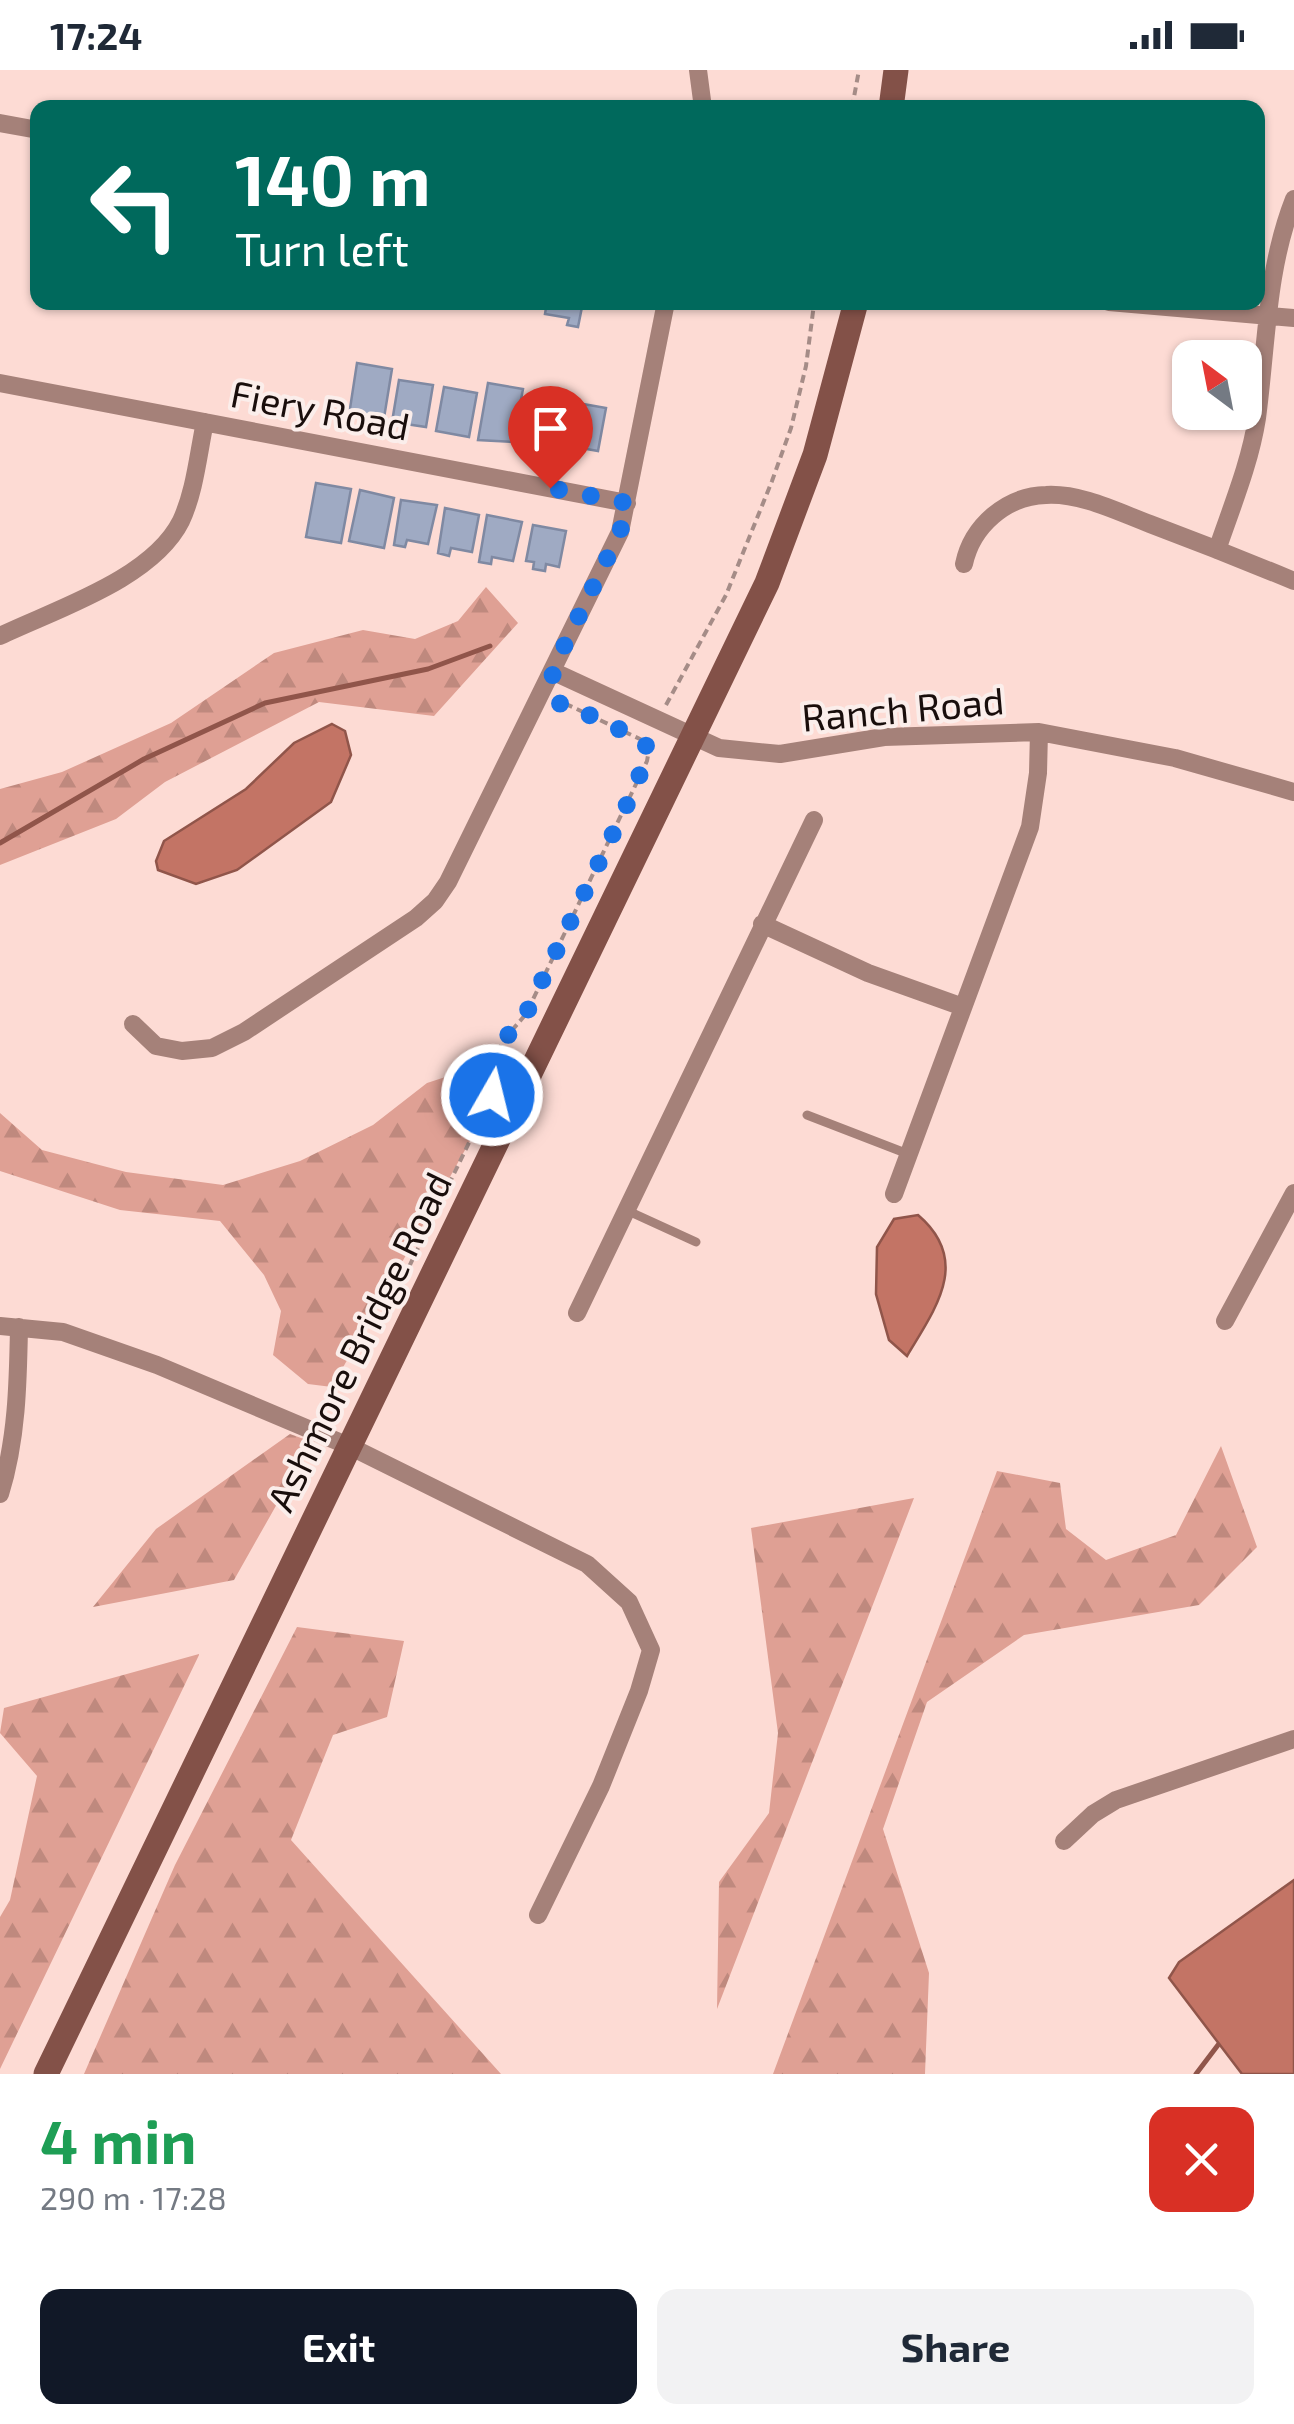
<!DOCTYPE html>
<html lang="en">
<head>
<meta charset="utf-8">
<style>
  body { margin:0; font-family:"Exo 2",sans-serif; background:#f2f2f3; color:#1f2937; height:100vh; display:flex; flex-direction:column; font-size:38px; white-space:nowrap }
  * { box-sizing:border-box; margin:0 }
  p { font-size:32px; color:#747a83 }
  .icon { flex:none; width:55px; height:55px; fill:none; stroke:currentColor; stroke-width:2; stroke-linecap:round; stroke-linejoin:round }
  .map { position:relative; height:2004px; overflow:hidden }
  .details { display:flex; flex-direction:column; background:#fff; flex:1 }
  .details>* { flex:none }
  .guide { position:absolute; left:30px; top:30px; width:1235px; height:210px; border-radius:20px; box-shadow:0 2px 8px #0004; background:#00695c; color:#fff; overflow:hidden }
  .needle { width:65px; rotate:328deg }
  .fabs { position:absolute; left:1172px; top:270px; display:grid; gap:20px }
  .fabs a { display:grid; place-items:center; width:90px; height:90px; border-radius:20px; background:#fff; box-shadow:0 2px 8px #0004; font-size:50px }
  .pin { position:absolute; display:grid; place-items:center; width:85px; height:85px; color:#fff; margin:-102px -42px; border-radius:50% 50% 50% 0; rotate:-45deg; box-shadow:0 0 10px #0007 }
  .pin .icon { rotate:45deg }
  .me { position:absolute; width:110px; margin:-55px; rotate:8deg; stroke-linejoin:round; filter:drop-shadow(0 0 8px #0008) }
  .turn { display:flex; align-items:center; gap:35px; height:210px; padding:0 40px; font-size:45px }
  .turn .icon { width:130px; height:130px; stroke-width:2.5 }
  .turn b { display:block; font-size:70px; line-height:85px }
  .round { display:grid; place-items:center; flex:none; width:105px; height:105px; border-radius:20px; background:#f2f2f3 }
  .summary { display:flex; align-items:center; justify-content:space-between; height:170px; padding:0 40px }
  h1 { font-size:60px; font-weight:700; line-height:75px; color:#1e9e55 }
  .action { display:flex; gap:20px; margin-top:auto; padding:20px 40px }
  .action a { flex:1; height:115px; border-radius:20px; background:#111827; color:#fff; font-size:40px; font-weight:700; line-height:115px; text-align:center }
  .action a+a { background:#f2f2f3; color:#1f2937 }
  .status { display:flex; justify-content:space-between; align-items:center; height:70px; padding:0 50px; background:#fff; direction:ltr }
  .status svg { height:28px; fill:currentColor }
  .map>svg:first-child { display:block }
</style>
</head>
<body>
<div class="status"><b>17:24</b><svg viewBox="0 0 49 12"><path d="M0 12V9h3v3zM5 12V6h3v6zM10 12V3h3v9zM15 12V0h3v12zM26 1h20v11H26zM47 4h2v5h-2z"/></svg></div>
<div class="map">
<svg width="1294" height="2004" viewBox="0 0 1294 2004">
  <defs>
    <pattern id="forest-firs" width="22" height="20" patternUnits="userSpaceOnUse" patternTransform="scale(2.5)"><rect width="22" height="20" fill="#dfa094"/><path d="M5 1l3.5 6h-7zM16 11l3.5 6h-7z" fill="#bf897e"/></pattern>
  </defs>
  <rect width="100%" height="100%" fill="#fddbd4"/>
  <path fill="url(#forest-firs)" d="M486,517L518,553L434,646L319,632L165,712L116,749L0,795V719L62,702L171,653L274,583L363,560L415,569L458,551Z
    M470,999L488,1039L332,1317L308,1314L273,1285L281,1241L264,1205L220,1151L120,1140L0,1101V1043L42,1080L126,1102L223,1115L300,1091L373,1055L427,1013Z
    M290,1364L312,1372L234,1510L93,1537L156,1459Z
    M1221,1376L1257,1477L1199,1535L1024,1565L927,1632L883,1759L929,1903L925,2004H773L997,1401L1060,1413L1066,1459L1106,1490L1176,1465Z
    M914,1428L717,1939L719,1812L769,1743L778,1663L751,1458Z
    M297,1557L404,1571L387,1647L333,1665L291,1770L501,2004H84L175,1795Z
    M199,1584V1585L0,1999V1847L10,1830L37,1706L0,1663L4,1638Z"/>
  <path fill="#c37465" stroke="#90554a" stroke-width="2.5" d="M332,654L345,661L351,685L331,732L237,800L196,814L158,800L156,791L164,771L246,719L294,673Z
    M918,1145C972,1191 935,1239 907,1286L889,1270L876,1224L877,1177L894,1149Z
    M1294,1810V2004H1242L1169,1908L1179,1892Z"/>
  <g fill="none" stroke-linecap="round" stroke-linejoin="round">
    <path stroke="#90554a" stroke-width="5" d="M0,773L144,689L265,633L428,599L490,576
      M1196,2004L1218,1975"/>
  </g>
  <path fill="#9faac3" stroke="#7f89a2" stroke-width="2.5" d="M547,232H583L578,257L567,255L569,248L545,244Z
    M357,293L392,299L384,348L349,345Z
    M399,310L433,315L426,357L392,352Z
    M488,313L523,319L513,372L478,370Z
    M444,317L477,323L469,367L436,361Z
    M530,324L565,331L555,384L520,377Z
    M572,332L606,338L598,381L564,375Z
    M316,413L351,419L341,473L306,467Z
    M360,420L394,428L384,478L349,471Z
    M401,430L437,435L428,474L407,470L405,477L394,475Z
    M445,438L479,445L472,482L451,478L449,486L438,483Z
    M487,445L522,452L513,491L492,487L491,494L479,492Z
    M533,455L566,461L559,497L546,494L545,501L533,499L534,492L526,491Z"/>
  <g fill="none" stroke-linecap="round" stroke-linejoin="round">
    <path stroke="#a58c87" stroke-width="4" stroke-dasharray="8 5" stroke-linecap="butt" d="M852,38L859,0
      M666,635L726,525L772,411L791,358L806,296L814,234
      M392,1232L492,1025C494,978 497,978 526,944L647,691L649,680L642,670L564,633L557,634"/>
    <path stroke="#a58179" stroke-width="9" d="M807,1045L908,1084
      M626,1140L696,1172"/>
    <path stroke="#a58179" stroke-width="18" d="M698,0L703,38
      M0,53L38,60
      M1109,232L1294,248
      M0,313L627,433
      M1217,480C1232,436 1250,393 1257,348C1267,274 1266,200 1294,129
      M964,494C972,456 1006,426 1046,425C1081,423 1118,442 1150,454C1198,472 1246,491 1294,511
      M0,566C56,539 152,509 181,451C195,421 198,385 205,352
      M552,601L719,678L780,684L884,667L1039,662L1175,688L1294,722
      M762,854L868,903L963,937
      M133,954L156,976L182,981L212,978L244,962L416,848L435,831L448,812L620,462L666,232
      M894,1124L1030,757L1038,703L1039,662
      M577,1243L814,750
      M1225,1251L1294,1123
      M0,1256L63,1262L157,1295L351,1377L587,1494L629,1532L651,1580L639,1621L601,1716L538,1845
      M0,1424C17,1370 18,1312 19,1257
      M1064,1771L1093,1744L1116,1730L1294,1669"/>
    <path stroke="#835148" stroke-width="25" d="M891,38L896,0
      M46,2004L767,513L815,385L856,232"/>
  </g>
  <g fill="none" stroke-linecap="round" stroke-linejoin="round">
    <path stroke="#1a73e8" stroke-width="18" stroke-dasharray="0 32.4" d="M492,1025L494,987L498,977L526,944L634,720L649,680L642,670L564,633L557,634L552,601L620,462L628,433L550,418"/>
  </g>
  <g text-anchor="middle" stroke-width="8" stroke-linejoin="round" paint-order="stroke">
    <g font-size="38" fill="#190e0c" stroke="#fbeeeb">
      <text transform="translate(320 341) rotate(11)" y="13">Fiery Road</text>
      <text transform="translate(903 640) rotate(-5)" y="13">Ranch Road</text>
      <text transform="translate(360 1272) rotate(-64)" y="13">Ashmore Bridge Road</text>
    </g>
  </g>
</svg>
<div class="fabs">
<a><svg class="needle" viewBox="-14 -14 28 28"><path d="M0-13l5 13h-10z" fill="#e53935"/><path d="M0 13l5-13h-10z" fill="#747a83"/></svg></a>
</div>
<div class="pin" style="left:550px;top:418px;background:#d93025"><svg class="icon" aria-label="arrive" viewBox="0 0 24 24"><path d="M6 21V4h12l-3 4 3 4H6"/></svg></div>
<svg class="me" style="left:492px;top:1025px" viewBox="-20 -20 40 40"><circle r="17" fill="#1a73e8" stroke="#fff" stroke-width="3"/><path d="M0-11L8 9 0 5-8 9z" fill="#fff"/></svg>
<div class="guide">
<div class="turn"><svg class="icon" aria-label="left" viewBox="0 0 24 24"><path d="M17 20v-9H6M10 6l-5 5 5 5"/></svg><div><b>140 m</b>Turn left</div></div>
</div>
</div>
<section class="details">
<div class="summary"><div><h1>4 min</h1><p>290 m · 17:28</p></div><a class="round" style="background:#d93025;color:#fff"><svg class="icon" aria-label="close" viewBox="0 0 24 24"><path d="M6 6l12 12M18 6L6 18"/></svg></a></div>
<div class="action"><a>Exit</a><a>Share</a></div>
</section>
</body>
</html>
